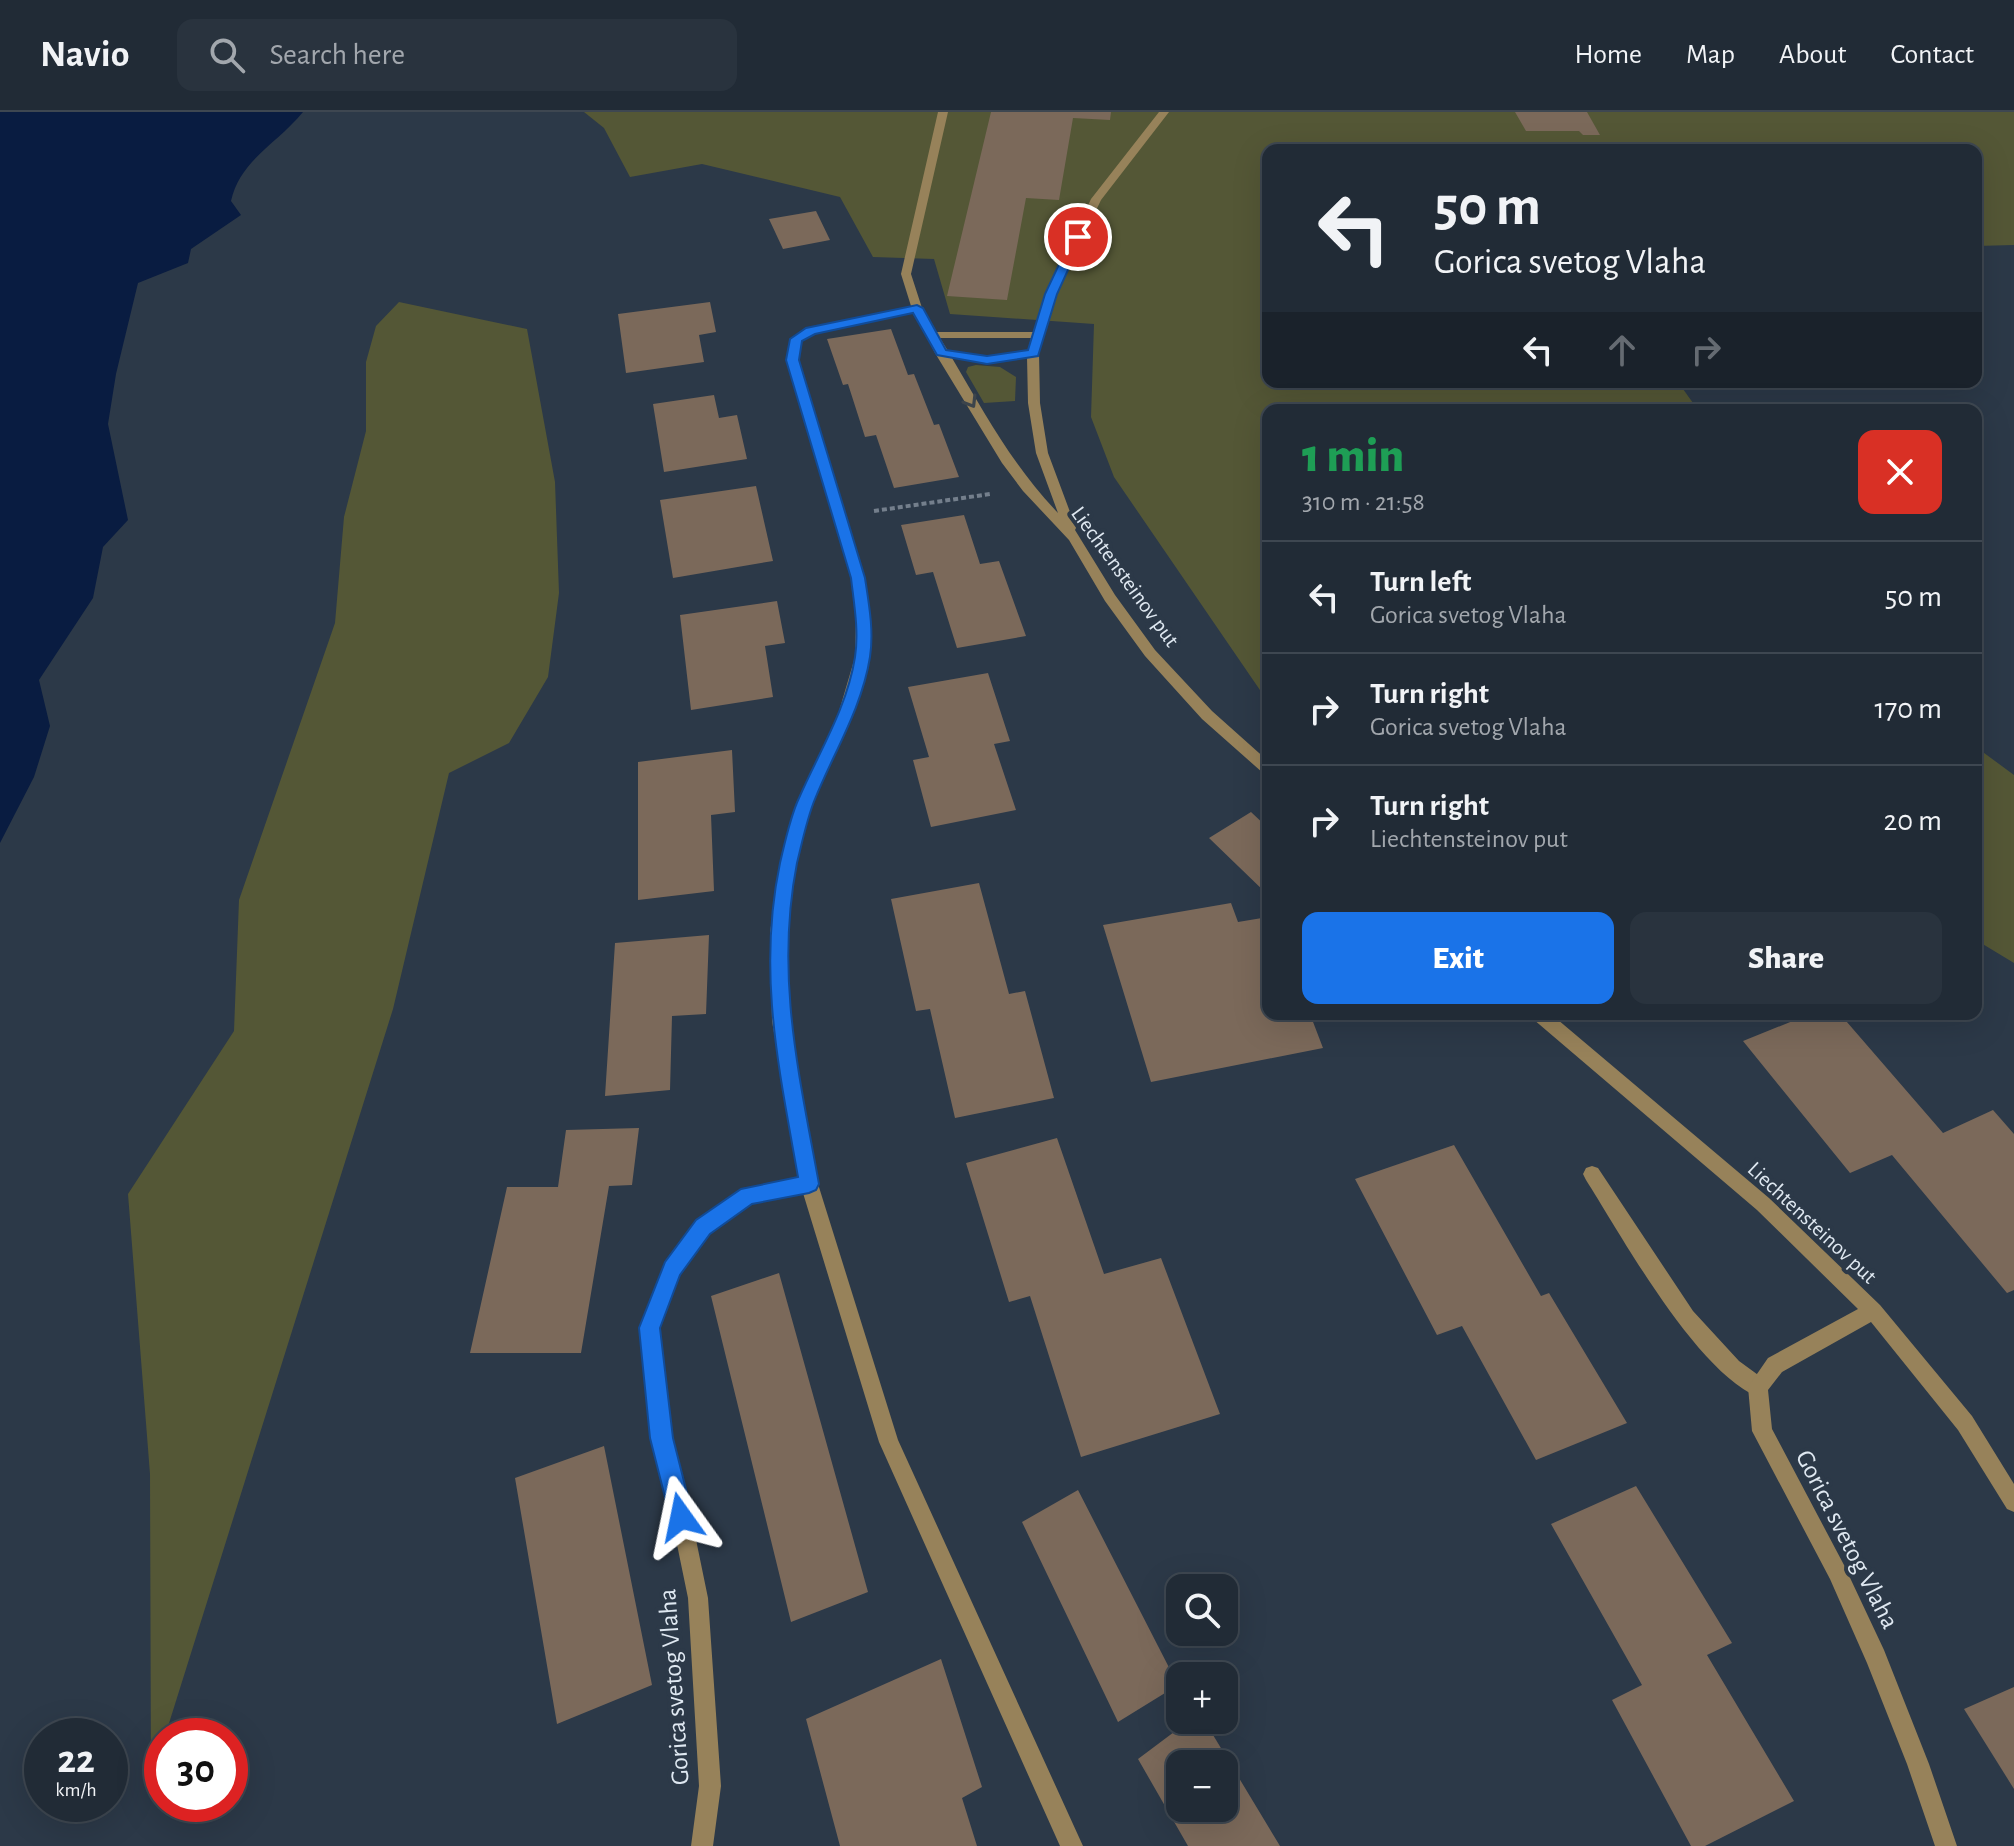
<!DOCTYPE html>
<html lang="en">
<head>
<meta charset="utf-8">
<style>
  body { margin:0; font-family:"Alegreya Sans",sans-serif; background:#29333e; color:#f1f3f6; height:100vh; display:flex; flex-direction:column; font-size:30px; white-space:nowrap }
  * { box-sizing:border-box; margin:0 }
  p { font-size:26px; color:#a2a7ad }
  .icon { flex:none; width:44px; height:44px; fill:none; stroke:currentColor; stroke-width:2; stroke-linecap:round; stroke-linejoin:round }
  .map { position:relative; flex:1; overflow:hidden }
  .drawer { position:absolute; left:1262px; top:292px; width:720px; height:616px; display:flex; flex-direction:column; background:#212b36; border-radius:16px; box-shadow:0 8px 32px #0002,0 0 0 2px #3e4751 }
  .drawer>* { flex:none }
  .hud { position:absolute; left:1262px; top:32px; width:720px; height:244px; border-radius:16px; box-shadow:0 8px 32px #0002,0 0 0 2px #3e4751; background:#212b36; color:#f1f3f6; overflow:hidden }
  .controls { position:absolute; left:1166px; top:1462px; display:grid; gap:16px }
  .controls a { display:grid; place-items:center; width:72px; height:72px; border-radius:16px; background:#212b36; box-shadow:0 8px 32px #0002,0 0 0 2px #3e4751; font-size:40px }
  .speed { position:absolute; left:24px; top:1606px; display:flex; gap:16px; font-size:40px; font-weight:700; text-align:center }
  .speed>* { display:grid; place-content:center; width:104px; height:104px; border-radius:50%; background:#212b36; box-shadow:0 8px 32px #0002,0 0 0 2px #3e4751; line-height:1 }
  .speed small { font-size:20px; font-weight:400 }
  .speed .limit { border:12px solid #d22; background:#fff; color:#111 }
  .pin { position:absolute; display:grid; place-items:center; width:68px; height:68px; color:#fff; margin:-34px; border:4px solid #fff; border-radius:50%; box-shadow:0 2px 8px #0007 }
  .me { position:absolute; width:88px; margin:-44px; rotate:348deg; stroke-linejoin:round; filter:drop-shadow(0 0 6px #0008) }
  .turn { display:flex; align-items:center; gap:28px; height:168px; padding:0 40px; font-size:36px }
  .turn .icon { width:104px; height:104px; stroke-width:2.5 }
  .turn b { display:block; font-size:56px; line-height:68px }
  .lanes { display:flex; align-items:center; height:76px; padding:0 40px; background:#0003; justify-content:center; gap:40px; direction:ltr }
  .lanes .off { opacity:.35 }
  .round { display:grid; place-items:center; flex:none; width:84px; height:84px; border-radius:16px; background:#29333e }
  .summary { display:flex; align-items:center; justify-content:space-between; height:136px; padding:0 40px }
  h1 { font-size:48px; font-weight:800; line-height:60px; color:#1e9e55 }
  .cta { display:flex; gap:16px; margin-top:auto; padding:16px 40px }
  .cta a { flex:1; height:92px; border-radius:16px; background:#1a73e8; color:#fff; font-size:32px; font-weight:800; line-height:92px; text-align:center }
  .cta a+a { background:#29333e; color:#f1f3f6 }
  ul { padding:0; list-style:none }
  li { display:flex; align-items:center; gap:24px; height:112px; padding:0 40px; border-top:2px solid #3e4751 }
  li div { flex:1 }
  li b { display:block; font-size:30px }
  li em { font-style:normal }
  header { display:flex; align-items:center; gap:48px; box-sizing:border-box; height:112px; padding:0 40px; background:#212b36; border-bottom:2px solid #3e4751 }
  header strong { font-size:38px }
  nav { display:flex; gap:44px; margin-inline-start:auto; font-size:28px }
  .search { width:560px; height:72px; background:#29333e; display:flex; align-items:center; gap:20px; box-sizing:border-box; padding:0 28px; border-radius:16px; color:#a2a7ad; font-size:30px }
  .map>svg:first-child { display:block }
</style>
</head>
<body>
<header>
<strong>Navio</strong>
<div class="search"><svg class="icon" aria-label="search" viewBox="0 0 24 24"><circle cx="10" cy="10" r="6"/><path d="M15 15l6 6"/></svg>Search here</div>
<nav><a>Home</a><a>Map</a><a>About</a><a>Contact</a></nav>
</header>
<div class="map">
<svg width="2014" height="1734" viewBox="0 0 2014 1734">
  <rect width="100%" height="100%" fill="#2c3948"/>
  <path fill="#545736" d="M584,0H2014V133L1976,134V38H1268V270H1678L1698,298H1268V580L1262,581L1114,365L1091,305L1094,212L950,202L934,147L873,145L840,85L702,52L630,65L604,16Z
    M399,190L527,217L555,370L559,481L548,565L509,631L449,661L393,897L165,1624H162L151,1667L150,1362L128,1082L234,919L239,788L335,511L344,405L366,319V250L376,214Z
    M976,253L1000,255L1016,265L1015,289L984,291L966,260L968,255Z
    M1976,635L2014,663V851L1976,828Z"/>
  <path fill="#091c41" d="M0,0H303C277,32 240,48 231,89L241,103L191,137L188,151L138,171L116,262L108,312L128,408L103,435L93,486L39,568L50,614L34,665L0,731Z"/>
  <path fill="#7b695a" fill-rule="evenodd" d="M991,0H1111L1110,8L1073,6L1059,88L1026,86L1007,188L947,184Z
    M1515,0H1587L1600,23H1583L1579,19H1526Z
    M816,99L830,128L783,137L769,107Z
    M710,190L716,220L699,223L704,250L626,261L618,202Z
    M891,217L908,263L914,262L934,313L939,312L959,365L894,376L876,323L865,325L848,272L843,273L827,227Z
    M714,283L719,306L737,303L747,347L664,360L653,292Z
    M756,374L773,449L673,466L660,388Z
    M964,403L980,452L999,449L1026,524L957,536L933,460L916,463L901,413Z
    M777,489L785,531L765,534L773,585L691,598L680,503Z
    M988,561L1010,629L994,632L1016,698L931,715L913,648L929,645L908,575Z
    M732,638L735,700L711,703L714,779L638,788V650Z
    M1251,700L1268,716V783L1209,726Z
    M979,771L1009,882L1025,879L1054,986L955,1006L930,897L916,899L891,787Z
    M1231,791L1238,810L1268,805V902H1310L1323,936L1151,970L1103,813Z
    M709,823L706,902L672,904L670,978L605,984L615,831Z
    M1810,902H1840L1943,1021L1993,998L2014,1022V1178L2007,1181L1892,1043L1850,1061L1743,929Z
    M639,1016L632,1073L609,1074L581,1241H470L507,1075H558L566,1018Z
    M1057,1026L1104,1162L1161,1146L1220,1302L1081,1345L1030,1184L1009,1190L966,1051Z
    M1454,1033L1541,1184L1549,1181L1627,1311L1536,1348L1462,1214L1437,1223L1355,1067Z
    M779,1161L868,1480L791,1510L711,1184Z
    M604,1334L652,1573L557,1612L515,1366Z
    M1636,1374L1732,1531L1707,1543L1794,1689L1705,1734H1691L1612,1588L1642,1573L1551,1412Z
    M1078,1378L1178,1573L1118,1610L1022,1410Z
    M941,1547L982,1675L962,1686L977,1734H840L806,1607Z
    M2014,1575V1677L1964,1597Z
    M1190,1608H1204L1280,1734H1188L1138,1647ZM1180,1652H1224V1696H1180Z"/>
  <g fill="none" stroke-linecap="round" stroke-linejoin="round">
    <path stroke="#747f8c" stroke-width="4" stroke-dasharray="5 3" stroke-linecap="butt" d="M874,399L990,382"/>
    <path fill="#97825a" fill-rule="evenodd" d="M1592,1054L1598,1056L1693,1199L1739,1249L1765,1268L1768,1275L1765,1282L1758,1285C1695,1258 1623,1126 1586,1068L1583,1062L1586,1056Z"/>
    <path fill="#97825a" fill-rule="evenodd" d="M938,0H948L911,162L922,196L936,220H1033L1046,182L1091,87L1159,0H1169L1101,88L1056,182L1043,223L1039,241L1040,291L1048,341L1076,416L1075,418L1115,483L1155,538L1212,599L1268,649V662L1263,661L1202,607L1145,544L1105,489L1069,428L1023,379L1002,351L935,241L914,200L815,222L801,229L799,248L864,466L870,504L869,545L849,613L812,689L797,751L786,820L788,909L818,1072L898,1328L1083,1734H1060L879,1330L803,1081L752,1092L709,1121L679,1162L658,1216L672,1326L686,1379L708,1486L721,1674L713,1734H691L699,1674L688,1486L666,1379L652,1326L640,1216L666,1151L697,1109L742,1078L799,1066L772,909L770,820L781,751L798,689L835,613L855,545L856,504L852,466L787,248L790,227L807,217L911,194L901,162ZM940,226H1031L1028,238L987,245L948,239ZM1027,245L1028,291L1036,341L1058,401C1013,354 985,302 952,246L987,251Z
      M1531,902H1551L1769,1086L1880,1193L1972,1304L2014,1372V1400L2007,1397L1958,1318L1871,1210L1782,1260L1768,1278L1772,1317L1844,1453L1884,1538L1929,1652L1957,1734H1935L1907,1652L1867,1551L1830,1467L1752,1319L1748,1275L1768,1246L1858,1197L1757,1098L1533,907Z"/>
  </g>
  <defs><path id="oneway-chevron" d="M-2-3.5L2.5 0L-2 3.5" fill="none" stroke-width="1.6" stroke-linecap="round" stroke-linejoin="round" transform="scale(2)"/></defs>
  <use stroke="#3c444b" href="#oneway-chevron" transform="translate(971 290) rotate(59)"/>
  <path fill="#1a73e8" stroke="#114b97" stroke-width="2" d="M1078,122L1083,125L1057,182L1038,244L987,252L937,243L913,201L815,222L802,229L799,248L865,466C869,492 874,519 870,545C862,596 834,640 815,687C807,706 802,731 797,751C775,863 799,962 819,1072L816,1078L809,1081L752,1092L710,1122L680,1163L660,1216L673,1326L693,1405L689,1413L681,1416L673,1413L670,1405L650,1326L639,1216L665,1150L696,1108L741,1077L798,1065C779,957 757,860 780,751C785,730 790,705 799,686C819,640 847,596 855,545C859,519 854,492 851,466L786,248L790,227L806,216L917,193L923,196L946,238L987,244L1028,238L1045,182L1072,125Z"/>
  <g text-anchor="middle" stroke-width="8" stroke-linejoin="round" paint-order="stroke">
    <g font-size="22" fill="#dfe8f1" stroke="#2c3948">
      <text transform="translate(1126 464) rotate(54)" y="8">Liechtensteinov put</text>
      <text transform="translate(1813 1110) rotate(43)" y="8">Liechtensteinov put</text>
    </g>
    <g font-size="26" fill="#dfe8f1" stroke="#2c3948">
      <text transform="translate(1848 1427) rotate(63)" y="9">Gorica svetog Vlaha</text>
      <text transform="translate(673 1575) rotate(-94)" y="9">Gorica svetog Vlaha</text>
    </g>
  </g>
</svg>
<div class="controls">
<a><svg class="icon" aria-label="search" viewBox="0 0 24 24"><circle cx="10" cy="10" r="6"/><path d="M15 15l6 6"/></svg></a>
<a>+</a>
<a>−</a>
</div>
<div class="speed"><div>22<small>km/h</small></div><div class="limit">30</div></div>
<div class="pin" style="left:1078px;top:125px;background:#d93025"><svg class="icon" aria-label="arrive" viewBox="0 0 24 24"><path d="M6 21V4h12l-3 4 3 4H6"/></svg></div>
<svg class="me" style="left:681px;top:1405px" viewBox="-20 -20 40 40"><path d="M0-17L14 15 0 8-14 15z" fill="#1a73e8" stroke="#fff" stroke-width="4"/></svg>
<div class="hud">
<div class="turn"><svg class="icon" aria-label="left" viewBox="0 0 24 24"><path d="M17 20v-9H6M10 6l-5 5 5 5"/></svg><div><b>50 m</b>Gorica svetog Vlaha</div></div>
<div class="lanes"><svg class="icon" aria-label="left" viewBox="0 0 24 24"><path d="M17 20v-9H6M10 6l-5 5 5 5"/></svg><svg class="icon off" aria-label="ahead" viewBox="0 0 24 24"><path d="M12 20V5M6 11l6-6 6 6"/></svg><svg class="icon off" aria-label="right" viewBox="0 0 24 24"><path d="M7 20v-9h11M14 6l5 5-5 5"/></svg></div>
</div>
<section class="drawer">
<div class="summary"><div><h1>1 min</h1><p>310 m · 21:58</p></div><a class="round" style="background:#d93025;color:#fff"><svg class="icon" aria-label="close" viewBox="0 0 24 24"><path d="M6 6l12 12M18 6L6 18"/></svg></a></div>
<ul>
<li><svg class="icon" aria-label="left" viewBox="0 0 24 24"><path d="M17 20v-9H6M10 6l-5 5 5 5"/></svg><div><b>Turn left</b><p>Gorica svetog Vlaha</p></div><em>50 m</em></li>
<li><svg class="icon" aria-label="right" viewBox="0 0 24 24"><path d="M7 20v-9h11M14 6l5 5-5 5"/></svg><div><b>Turn right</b><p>Gorica svetog Vlaha</p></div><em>170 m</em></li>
<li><svg class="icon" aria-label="right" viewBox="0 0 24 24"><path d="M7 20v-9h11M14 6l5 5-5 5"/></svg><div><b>Turn right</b><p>Liechtensteinov put</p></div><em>20 m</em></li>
</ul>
<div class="cta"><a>Exit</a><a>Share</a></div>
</section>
</div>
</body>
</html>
